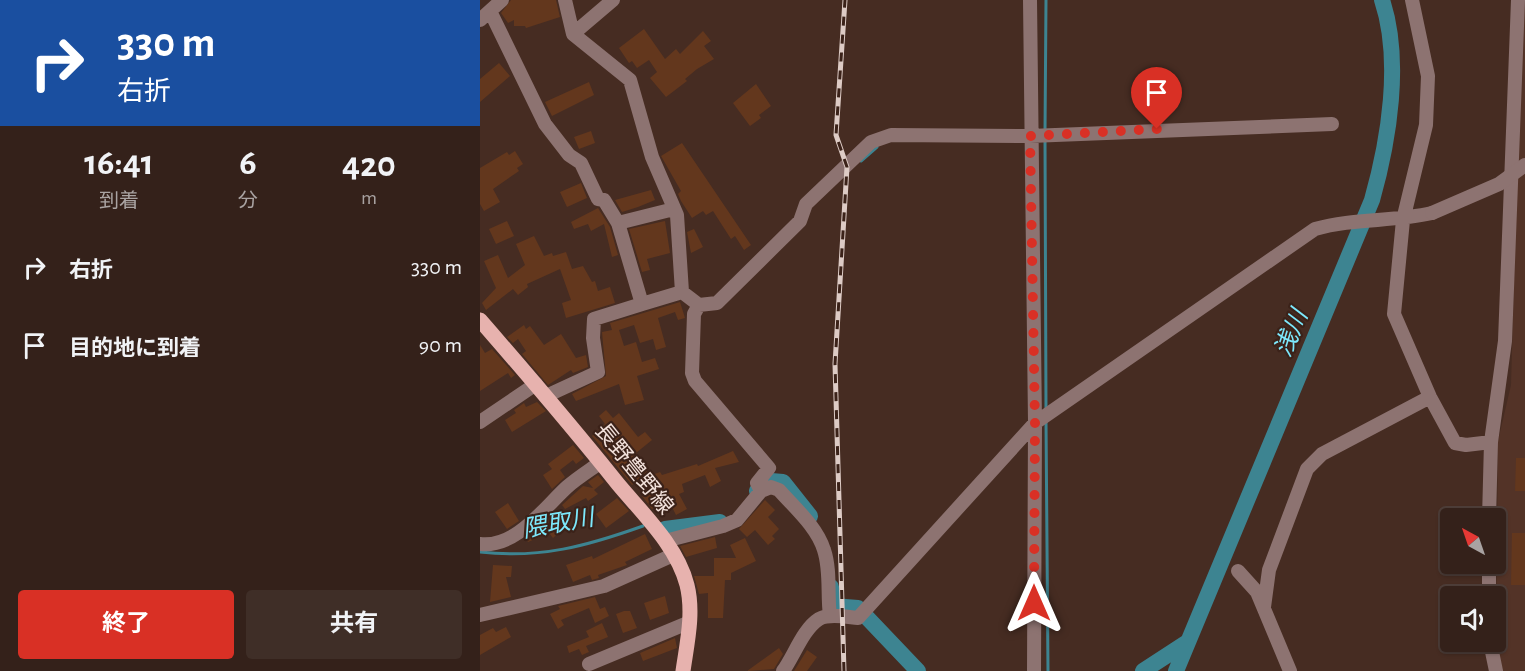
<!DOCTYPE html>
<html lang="ja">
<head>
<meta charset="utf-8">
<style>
  body { margin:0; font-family:"Alegreya Sans","Noto Sans JP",sans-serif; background:#3f2e27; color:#f1f3f6; height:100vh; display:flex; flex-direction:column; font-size:22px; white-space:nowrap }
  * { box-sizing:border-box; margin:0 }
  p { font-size:20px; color:#a9a3a2 }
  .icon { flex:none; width:33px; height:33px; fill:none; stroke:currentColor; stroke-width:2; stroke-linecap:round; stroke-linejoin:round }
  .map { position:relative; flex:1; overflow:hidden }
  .side { display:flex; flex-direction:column; background:#34211a; width:480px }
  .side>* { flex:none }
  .guide { background:#1a4fa0; color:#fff; overflow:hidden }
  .needle { width:39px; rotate:320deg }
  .buttons { position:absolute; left:960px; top:508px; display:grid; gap:12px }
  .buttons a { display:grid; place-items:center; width:66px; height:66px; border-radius:6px; background:#34211a; box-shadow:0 2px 4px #0004,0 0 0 2px #4e3e39; font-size:30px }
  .pin { position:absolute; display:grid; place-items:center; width:51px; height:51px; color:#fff; margin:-62px -26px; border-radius:50% 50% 50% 0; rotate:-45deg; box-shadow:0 0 6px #0007 }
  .pin .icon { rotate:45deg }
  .me { position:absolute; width:66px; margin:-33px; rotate:0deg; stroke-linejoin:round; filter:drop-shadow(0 0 4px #0008) }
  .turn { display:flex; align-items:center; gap:21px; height:126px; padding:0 18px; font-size:27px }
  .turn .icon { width:78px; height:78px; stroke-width:2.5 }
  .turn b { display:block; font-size:42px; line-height:51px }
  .eta { display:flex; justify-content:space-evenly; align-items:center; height:102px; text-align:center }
  .eta b { font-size:36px; font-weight:700; line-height:42px }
  .button { display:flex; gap:12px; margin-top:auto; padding:12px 18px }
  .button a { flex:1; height:69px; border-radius:6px; background:#d93025; color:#fff; font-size:24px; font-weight:700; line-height:69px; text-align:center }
  .button a+a { background:#3f2e27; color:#f1f3f6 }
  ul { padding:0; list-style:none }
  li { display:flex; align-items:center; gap:18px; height:78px; padding:0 18px }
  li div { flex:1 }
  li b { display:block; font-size:22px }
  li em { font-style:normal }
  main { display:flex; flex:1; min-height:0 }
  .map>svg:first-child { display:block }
</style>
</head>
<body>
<main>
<section class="side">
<div class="guide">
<div class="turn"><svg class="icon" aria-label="right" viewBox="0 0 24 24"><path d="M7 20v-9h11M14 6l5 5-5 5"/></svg><div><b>330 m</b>右折</div></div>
</div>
<div class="eta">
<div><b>16:41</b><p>到着</p></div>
<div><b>6</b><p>分</p></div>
<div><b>420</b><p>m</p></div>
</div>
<ul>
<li><svg class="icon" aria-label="right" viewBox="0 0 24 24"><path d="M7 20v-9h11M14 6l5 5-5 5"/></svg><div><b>右折</b></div><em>330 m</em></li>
<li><svg class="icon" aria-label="arrive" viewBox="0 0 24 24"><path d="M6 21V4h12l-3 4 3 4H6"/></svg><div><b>目的地に到着</b></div><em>90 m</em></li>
</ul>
<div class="button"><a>終了</a><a>共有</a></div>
</section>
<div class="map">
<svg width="1045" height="671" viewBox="0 0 1045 671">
  <rect width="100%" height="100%" fill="#462c22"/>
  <path fill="#533327" d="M1042,0H1045V671H1023L1016,639L1018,441L1031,385Z"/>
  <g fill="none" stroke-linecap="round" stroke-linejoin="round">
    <path stroke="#3d8491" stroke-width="3" d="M565,132L566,0
      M565,139L566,411
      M381,161L397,147
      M566,421L568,671
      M0,552C60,559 107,546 163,526"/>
    <path stroke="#3d8491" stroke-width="16" d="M277,491L291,481L303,482L330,516
      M185,529L240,522
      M351,587L353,606L378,608L438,671
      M663,671L706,643
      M696,671L892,200C909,140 922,60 902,0"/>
  </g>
  <path fill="#63371d" d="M31,0H76L80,17L46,28L45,26H34V20L28,23L21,13Z
    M164,29L185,59L196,49L200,54L223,31L231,41L224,46L234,59L217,69L205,79L207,81L186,97L170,78L177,72L169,60L157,68L152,61L149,63L139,48Z
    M19,63L30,76L0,102V79Z
    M109,82L114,95L72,116L65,102Z
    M276,84L291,106L279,115L281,118L270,126L253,103Z
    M111,131L115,143L99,149L94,137Z
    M202,143L271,245L264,250L255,236L251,239L233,211L226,215L223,211L212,218L201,201L198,194L201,191L181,156Z
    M35,151L43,164L37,168L39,171L13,189L20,202L4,211L0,204V168L27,152L29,155Z
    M101,183L107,198L87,207L80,192Z
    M171,190L175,200L158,207L142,212L135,200Z
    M118,208L130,227L138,255L132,257L124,224L111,231L108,224L94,229L91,222Z
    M27,221L34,236L16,244L9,229Z
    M185,221L190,253L167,259L170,270L162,272L149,229Z
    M214,229L223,247L211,253L207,232Z
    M54,236L64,256L72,253L73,256L86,252L92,269L103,266L112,282L115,281L118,291L130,287L135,303L86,318L82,303L91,300L80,269L47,284L48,287L38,295L33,289L6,310L2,303L16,288L4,261L18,255L28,278L45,265L36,244Z
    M200,302L205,318L198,320L195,312L178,318L186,347L176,350L173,339L160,343L154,325L139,330L144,346L156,342L162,362L175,358L179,369L157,376L164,400L145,405L139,384L96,401L92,394L126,376L122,332L132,330L130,323Z
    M44,325L46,329L50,326L64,345L81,334L96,358L106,355L108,367L93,373L91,370L68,385L42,354L46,351L38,339L33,343L27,337Z
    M0,345L5,353L12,349L35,375L31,378L28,373L0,391Z
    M57,402L66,411L32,432L25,420L36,413L34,410L44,403L46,407Z
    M126,410L133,418L139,413L158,437L165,432L172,440L156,453L169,474L152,485L112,436L125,424L119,416Z
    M93,445L104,458L96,464L93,460L80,470L85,477L72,489L63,475L72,469L68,464Z
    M253,451L259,462L235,468L241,481L230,487L225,475L202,484L204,492L199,494L207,509L196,515L188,499L172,509L162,496L177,488L172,475L180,472L182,475L217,464L218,466Z
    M1036,458H1045V491H1035Z
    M118,475L124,482L114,490L118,494L108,501L106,498L85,509L82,505L103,486L113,488L108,482Z
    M137,498L149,511L126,528L116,514Z
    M285,500L295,510L288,517L299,529L292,536L295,539L288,545L275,530L267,537L259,529Z
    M28,503L39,521L27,529L15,512Z
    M71,516L78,523L82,519L87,526L73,538L69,533L48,542L46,538Z
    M1032,533H1045V585H1031Z
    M165,534L172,549L145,562L147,565L118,575L119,578L112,580L110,575L93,582L86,565L112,556L113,559Z
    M235,537L237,548L206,557L200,546Z
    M265,538L276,561L251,573V580H245L243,618H228V593L219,594L214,576H234V558H256L250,545Z
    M13,565L32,566L31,577H26L31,597L10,602Z
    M185,596L189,613L170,620L164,603Z
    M115,597L120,609L125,607L129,616L115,623L109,608L81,620L84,625L78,629L70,614L80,609L78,606Z
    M144,611H150L157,628L143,633L136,614Z
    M122,623L128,637L106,646L109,652L102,655L99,649L89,653L87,646L109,637L106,631Z
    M26,627L31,637L0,655V635L13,628L16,632Z
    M195,638L197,648L163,661L160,653Z
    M299,648L303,654L294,669L267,671Z
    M327,650L337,657L327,671H314Z"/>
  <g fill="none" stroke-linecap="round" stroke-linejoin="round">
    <path stroke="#8d7371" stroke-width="14" d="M85,0L93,34L150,80L172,157L197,215L202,292L219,305L237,303L320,221L326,204L391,142L411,135L550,136L852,124
      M550,0L555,423L554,671
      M932,0L948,76L946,125L923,220L914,314L950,397L975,443L986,445L1011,442
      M10,11L65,124L89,155L101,163L118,199L124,200L138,223L194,209
      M0,20L22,0
      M93,34L133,0
      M138,223L162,304L202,292
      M219,305L214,314L212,373L215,381L289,468L277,483L281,491L291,487L299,490C315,508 337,527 344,550C351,571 347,595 350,616
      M66,396L118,372L113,338L114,319L162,304
      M0,422L56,384
      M1009,519L1011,442L1025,341L1038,0
      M185,541L243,526L257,520L281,491
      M0,544C36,548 63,509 87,487C97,478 110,470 121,462
      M1009,564V597
      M758,571L777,592L810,671
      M784,607L789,570L827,469L842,454L950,397
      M0,615L124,586L193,555
      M1010,642L1016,671
      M109,664L210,622
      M303,671C314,656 323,629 339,619C349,613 367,617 378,618L555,423L835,229C873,218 913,222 952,213"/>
    <path stroke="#e7b2ae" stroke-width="15" d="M0,320C47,374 93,428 138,484C163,514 197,546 207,585C214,613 207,643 203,671"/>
    <defs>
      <path id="rail" d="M364,671L355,364L367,167L356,135L365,0"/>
    </defs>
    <use href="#rail" stroke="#ddcbc5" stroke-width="5"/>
    <use href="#rail" stroke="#3b2219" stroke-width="3" stroke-dasharray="9" stroke-linecap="butt"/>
    <path stroke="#8d7371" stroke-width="14" d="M952,213L1019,184L1045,165"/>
  </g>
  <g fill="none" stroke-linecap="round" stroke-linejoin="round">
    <path stroke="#d93025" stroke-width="10" stroke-dasharray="0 18" d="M554,603L555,423L550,136L677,129"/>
  </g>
  <g text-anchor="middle" stroke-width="4.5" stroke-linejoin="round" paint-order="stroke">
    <g font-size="22" fill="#f2e1db" stroke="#3b2219">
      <text transform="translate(155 468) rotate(51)" y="8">長野豊野線</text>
    </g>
    <g font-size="24" font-style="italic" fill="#7de9fd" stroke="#3b2219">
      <text transform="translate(811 333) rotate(-67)" y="8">浅川</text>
      <text transform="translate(78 523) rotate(-10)" y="8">隈取川</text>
    </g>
  </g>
</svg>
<div class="buttons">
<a><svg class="needle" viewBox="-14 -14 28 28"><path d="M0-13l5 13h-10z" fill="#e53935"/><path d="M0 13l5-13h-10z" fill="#a9a3a2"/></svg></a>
<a><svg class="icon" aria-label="sound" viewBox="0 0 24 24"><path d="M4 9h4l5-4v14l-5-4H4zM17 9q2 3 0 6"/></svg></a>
</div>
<div class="pin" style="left:677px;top:129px;background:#d93025"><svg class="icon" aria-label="arrive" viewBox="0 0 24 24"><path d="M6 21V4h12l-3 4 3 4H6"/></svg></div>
<svg class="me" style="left:554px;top:603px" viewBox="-20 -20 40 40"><path d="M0-17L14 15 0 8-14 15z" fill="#d93025" stroke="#fff" stroke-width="4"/></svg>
</div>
</main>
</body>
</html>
